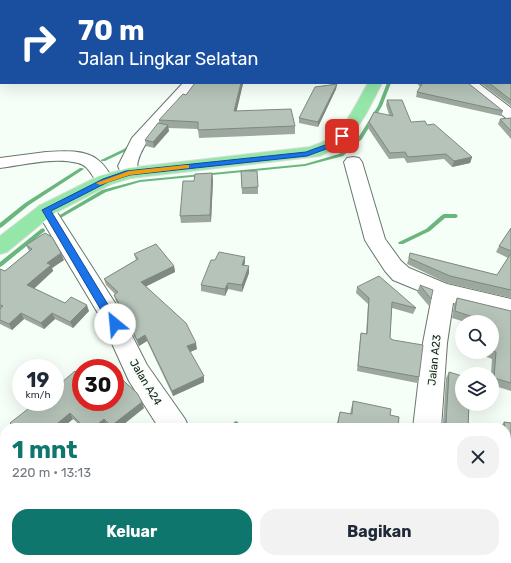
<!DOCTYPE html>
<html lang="id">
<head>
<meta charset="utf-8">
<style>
  body { margin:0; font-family:Rubik,sans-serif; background:#f2f2f3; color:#1f2937; height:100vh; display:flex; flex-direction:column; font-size:15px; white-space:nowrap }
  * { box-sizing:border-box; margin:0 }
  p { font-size:13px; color:#747a83 }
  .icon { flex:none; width:22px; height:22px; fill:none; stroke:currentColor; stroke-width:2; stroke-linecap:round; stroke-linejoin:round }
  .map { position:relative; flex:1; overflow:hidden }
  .details { position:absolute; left:0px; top:423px; width:511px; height:140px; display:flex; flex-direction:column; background:#fff; border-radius:16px 16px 0 0; box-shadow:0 4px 16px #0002 }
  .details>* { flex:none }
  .top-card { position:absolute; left:0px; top:0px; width:511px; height:84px; box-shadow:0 4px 16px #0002; background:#1a4fa0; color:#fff; overflow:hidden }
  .controls { position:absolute; left:455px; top:315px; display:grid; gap:8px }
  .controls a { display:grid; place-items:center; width:44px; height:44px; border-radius:50%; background:#fff; box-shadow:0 4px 16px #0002; font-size:20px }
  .speed { position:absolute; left:12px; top:359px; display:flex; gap:8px; font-size:20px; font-weight:700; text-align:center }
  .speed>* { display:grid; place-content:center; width:52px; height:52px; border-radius:50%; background:#fff; box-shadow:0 4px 16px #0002; line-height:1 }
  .speed small { font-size:10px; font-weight:400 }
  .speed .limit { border:6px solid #d22; background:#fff; color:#111 }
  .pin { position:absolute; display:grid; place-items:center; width:34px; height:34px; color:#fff; margin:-17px; border-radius:8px; box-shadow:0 2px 6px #0006 }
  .me { position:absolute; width:44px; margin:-22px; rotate:332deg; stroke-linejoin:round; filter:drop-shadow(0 0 3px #0008) }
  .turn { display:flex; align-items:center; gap:14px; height:84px; padding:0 12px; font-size:18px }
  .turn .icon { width:52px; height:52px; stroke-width:2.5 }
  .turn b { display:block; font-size:28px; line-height:34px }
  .round { display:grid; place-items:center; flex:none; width:42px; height:42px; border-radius:16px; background:#f2f2f3 }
  .overview { display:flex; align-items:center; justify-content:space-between; height:68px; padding:0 12px }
  h1 { font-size:24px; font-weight:700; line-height:30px; color:#0f766e }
  .cta { display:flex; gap:8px; margin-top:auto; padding:8px 12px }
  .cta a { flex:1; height:46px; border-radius:16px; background:#0f766e; color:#fff; font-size:16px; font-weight:700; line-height:46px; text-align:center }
  .cta a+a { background:#f2f2f3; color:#1f2937 }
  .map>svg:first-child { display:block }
</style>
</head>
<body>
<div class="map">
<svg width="511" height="563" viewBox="0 0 511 563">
  <rect width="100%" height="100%" fill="#f5fef7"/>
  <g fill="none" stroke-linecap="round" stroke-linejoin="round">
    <path fill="#6bb67f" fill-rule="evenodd" d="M278,0H280V1H278Z
      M387,83H391L382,106L362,139L343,156L305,166L140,182L106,192L57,220H53V219L102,190L140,180L305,164L339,154L358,138L378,106Z
      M130,144H132L133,145L126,151L105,161H101V160L124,149Z
      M80,168H82L84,169L29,205L2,227L0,228V223L25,203Z
      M444,214H456L458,216L456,218H445L430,231L403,244H399L398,243L399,242L426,229L442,215Z
      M43,228L45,230V231L2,266L0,267V262L41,229Z
      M236,421L238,422L239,424L238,428H232L234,422Z"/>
    <defs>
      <path id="minor" d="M183,83H198C183,104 130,147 138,173L135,177L129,178L123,177L118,166L132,138Z
        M462,83H478L511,108V120L506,118Z
        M46,152C61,151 86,149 98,160C105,165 109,173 114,180L111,184C91,189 95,167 78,163C53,157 24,165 0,168V158Z
        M353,157L359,158L362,162L385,239L401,261L409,268L447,284L511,299V317L453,303L447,343L441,428H413L423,343L432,296L393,280L385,271L368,245L365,240L344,162L347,158Z
        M46,204L53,206L117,306L147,365L185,419L189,428H159L129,381L99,315L36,210L39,206Z
        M198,558H232L235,563H200Z
        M411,558H443L444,563H410Z"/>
      <path id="highway" d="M394,0H404V1H394Z
        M368,83H382L366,114L354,132L342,144L320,156L131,178L111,184L53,214L7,252L0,254V236L39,206L99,176L129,168L310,147C317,144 324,142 330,138C348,124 357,102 368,83Z"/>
    </defs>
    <use href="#minor" stroke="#69776c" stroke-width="2"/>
    <use href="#highway" stroke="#dadbda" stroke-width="2"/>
    <use href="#minor" fill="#fff" fill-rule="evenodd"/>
    <use href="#highway" fill="#95e6a9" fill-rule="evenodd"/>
  </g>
  <path fill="#9ca89e" d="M511,82V106L480,83H510Z
    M195,83H243L236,111L295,126V134L199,138L198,129L168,128L169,131L154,148L146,146L145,140L159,123V120L186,95Z
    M417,83H468L503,111L501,116L416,97L417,92L420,87Z
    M337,84L336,89L318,127L299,123V118Z
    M387,100L411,122L427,125L472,157L470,163L452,167L444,159L407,163L404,158L389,159L368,128L369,122L389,115L386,105Z
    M511,118V139L498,124L500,119Z
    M241,171L258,187V194H242Z
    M212,173L213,180L211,222L181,223L180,216L194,181Z
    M511,228V298L447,283L407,264L410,253L497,275L508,258L496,252L499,246Z
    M26,245L64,260L52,268L53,271L34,289L65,303L89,311L73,328L55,319L44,329L24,319L12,330L0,324V269L5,271L29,251Z
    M134,254L174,266L175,272L146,286L197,349L190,352L204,382L173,396L147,341L139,346L130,328L128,322L130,321L123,314L116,301L114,295L115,294L106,285L104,279L136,260Z
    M245,263L244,265L249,273L242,292L228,289L225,296L201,291V285Z
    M420,285L431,299L429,306L417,292Z
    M357,287L416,308L413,314L392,308L390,338L393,340L419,377L417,383L357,371L360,339L361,333L366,334L368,304L356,293Z
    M457,298L511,311V391L492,385V374H491L492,359L482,355V352H492V322H465L452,318L454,305Z
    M449,372L462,404H480L476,410L469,408L468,428H436L439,424L443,423L446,378Z
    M353,401L390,415L398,428H336L338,419L340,412L350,414L351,409Z
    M81,402L144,408L119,428H110L107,425L103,428H83L73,419L62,428H14L10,423Z
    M504,422L511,423V529L506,528V428H500Z"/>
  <path fill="#7f8881" d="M241,83H243V84L235,118L234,111Z
    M337,84L336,89L318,127V122Z
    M168,125L169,131L154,148L153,142Z
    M472,157L470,163L452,167L454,161Z
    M212,173L213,180L211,222L210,215Z
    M61,253L64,260L52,268L53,271L30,292L27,285L47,263Z
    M245,257V263L242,271V265Z
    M174,266L175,272L143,288L141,282Z
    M249,266V273L242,292V285Z
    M228,283V289L225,296V289Z
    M87,305L89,311L73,328L70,322Z
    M21,313L24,319L12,330L9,324Z
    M52,313L55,319L44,329L41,323Z
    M145,335L147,341L139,346L137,340Z
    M196,343L197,349L188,353L187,346Z
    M204,376V382L173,396L172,391Z
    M142,402L144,408L119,428H112L111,426Z
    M70,413L73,419L62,428H52Z
    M104,419L107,425L103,428H93Z
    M26,558H35L34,563H25Z"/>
  <path fill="#b5c3b8" stroke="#7f8881" d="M351,0H374V1H351Z
    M429,0H474V1H429Z
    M511,11V38H510L511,47V63L510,69V12Z
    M510,81L511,82V100L489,83H510Z
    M195,83H241L234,111L291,109L295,126L198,130V122L159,120L183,94L186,95Z
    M421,83H468L503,111L417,92L422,84Z
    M337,84L318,122L299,118L315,87Z
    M387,100H402L411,122L425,121L427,125L434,124L472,157L454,161L446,154L408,157L405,152L390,153L369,122L374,112L393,116Z
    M511,118V131L500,119Z
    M158,123L168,125L153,142L145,140Z
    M241,171H257L258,187L242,188Z
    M212,173L210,215L180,216L183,181H194L195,174Z
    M511,228V251L499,246Z
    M45,233L52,237L61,253L47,263L51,265L27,285L65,303L71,297L87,305L70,322L52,313L41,323L21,313L9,324L0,320V309L3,306L0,305V269L5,271L32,249L26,245Z
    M156,244L174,266L141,282L186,323L196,343L187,346L204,376L172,391L145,335L137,340L128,322L132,319L121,307L114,295L118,292L104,279L138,259L134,254Z
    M219,252L245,257L242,265L249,266L242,285L228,283L225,289L201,285L211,260H215Z
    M410,253L497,275L511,253V290L450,276L409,258Z
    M379,276L416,308L392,302L390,338L393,340L423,345L419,377L358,366L361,333L367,334L369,298L357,287Z
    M420,285L433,290L431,299Z
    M457,298L511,311V383L494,378L496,352L492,351V322H488L455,311Z
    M75,371L81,377V402H115V373L137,393L142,402L111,426L104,419L93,428H85L70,413L52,428H15L10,423L37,402H55V388Z
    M449,372L462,376V404H469L468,428H439V424L446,423Z
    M353,401L391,409L390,415L399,417L398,428H337L340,412L352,414Z
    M504,422L511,423V471H509L506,440V428H505Z
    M506,473L511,474V523L506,522Z
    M0,480H5V558H26L25,563H0Z
    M253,559L291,563H253Z"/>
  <path fill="#1a73e8" stroke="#114b97" d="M342,134L344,135V137L329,148L307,156L130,175L108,182L51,211L118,321L120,324L118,327H111L42,210L103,179L126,171L306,152L325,145Z"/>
  <path fill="#f59e0b" d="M186,165H189V168L130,175L100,185L96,183L129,171Z"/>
  <g text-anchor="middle" stroke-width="4" stroke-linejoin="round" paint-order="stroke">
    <g font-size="11" fill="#161b17" stroke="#f5fef7">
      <text transform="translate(434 360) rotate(-84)" y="4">Jalan A23</text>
      <text transform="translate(146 382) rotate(59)" y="4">Jalan A24</text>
    </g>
  </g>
</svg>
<div class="controls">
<a><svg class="icon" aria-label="search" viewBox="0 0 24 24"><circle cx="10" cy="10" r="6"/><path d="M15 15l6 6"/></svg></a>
<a><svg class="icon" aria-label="layers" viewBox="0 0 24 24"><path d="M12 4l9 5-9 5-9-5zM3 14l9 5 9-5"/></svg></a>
</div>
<div class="speed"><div>19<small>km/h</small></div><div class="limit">30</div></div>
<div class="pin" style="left:342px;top:136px;background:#d93025"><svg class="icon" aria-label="arrive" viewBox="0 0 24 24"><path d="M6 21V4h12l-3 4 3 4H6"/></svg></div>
<svg class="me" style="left:115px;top:324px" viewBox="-20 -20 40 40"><circle r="19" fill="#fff"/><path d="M0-13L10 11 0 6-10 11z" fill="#1a73e8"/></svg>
<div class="top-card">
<div class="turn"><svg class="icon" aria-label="right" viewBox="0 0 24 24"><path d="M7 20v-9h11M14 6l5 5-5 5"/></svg><div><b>70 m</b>Jalan Lingkar Selatan</div></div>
</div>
<section class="details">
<div class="overview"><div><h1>1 mnt</h1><p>220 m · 13:13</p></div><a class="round"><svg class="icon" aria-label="close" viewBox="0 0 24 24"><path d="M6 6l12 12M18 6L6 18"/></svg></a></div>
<div class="cta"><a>Keluar</a><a>Bagikan</a></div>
</section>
</div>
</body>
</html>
